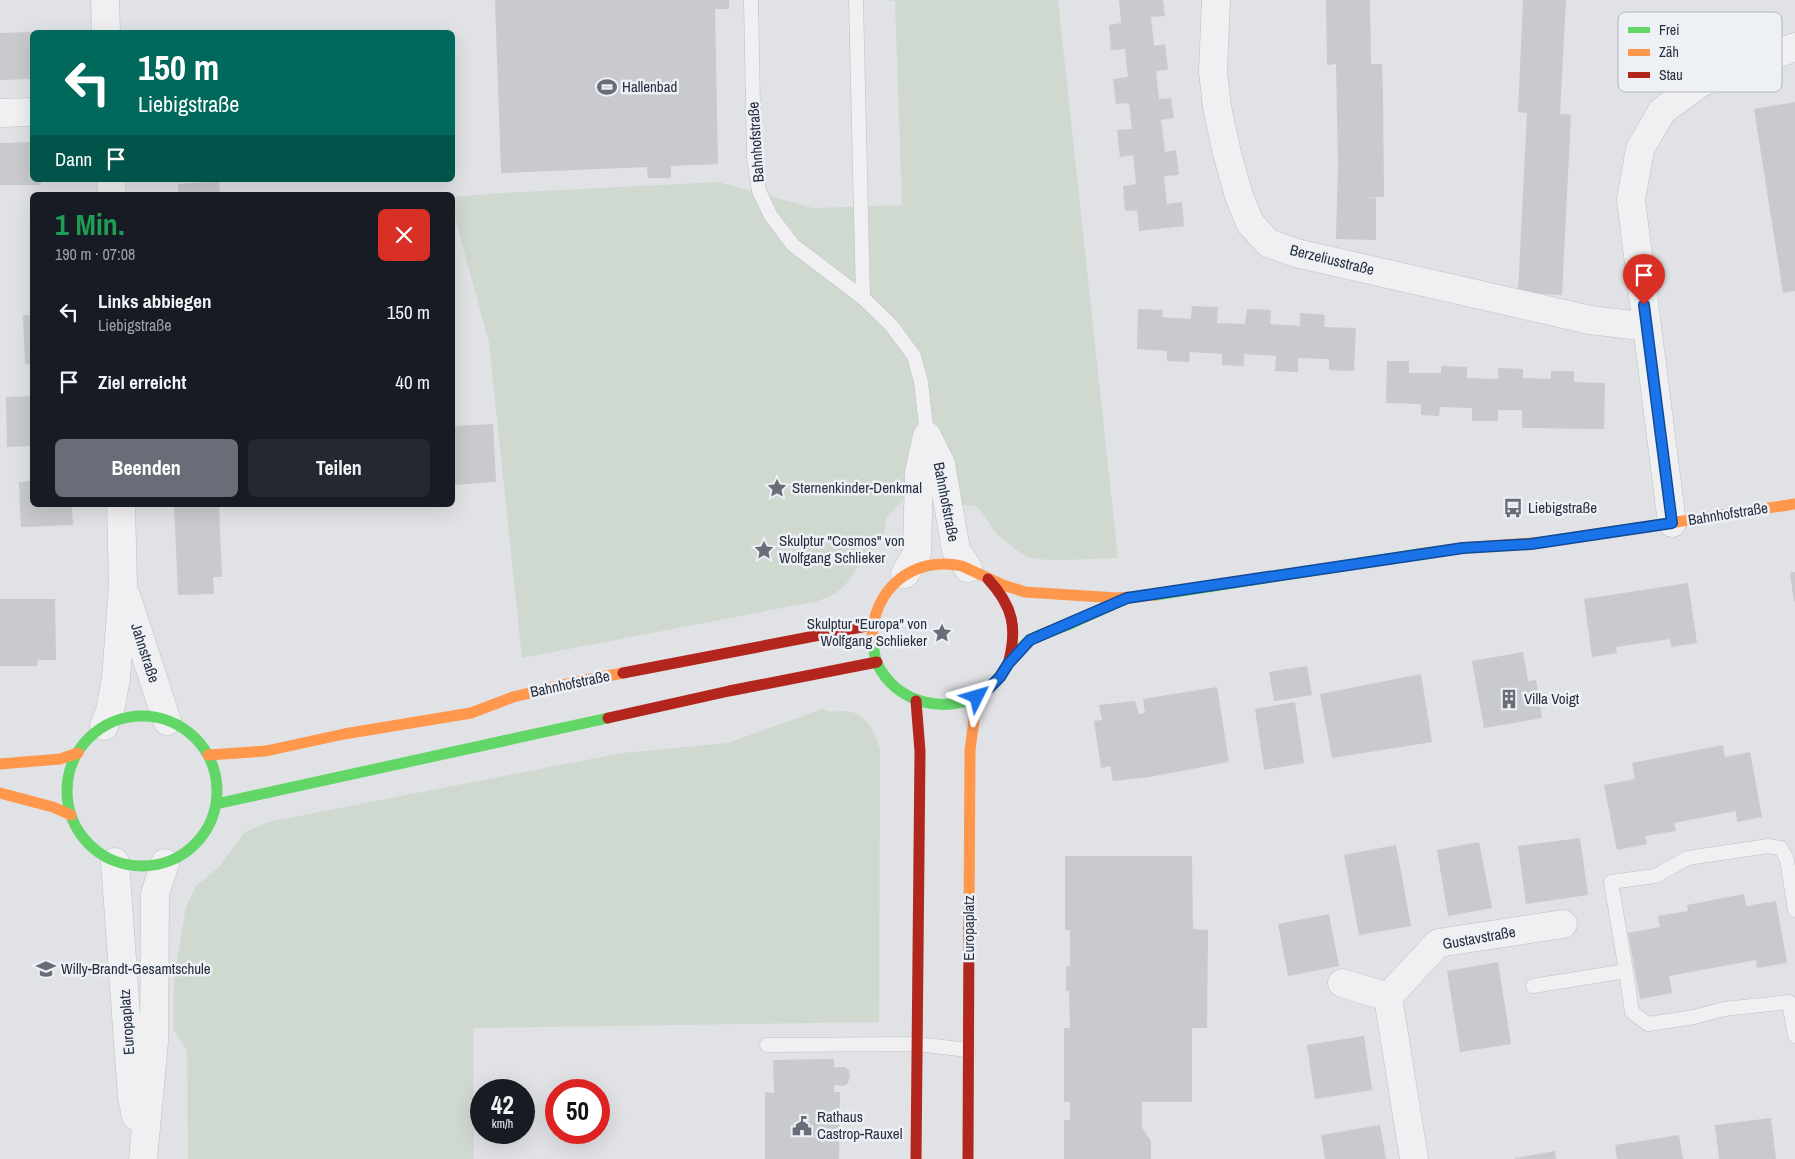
<!DOCTYPE html>
<html lang="de">
<head>
<meta charset="utf-8">
<style>
  body { margin:0; font-family:"Archivo Narrow",sans-serif; background:#242831; color:#f1f3f6; height:100vh; display:flex; flex-direction:column; font-size:19px; white-space:nowrap }
  * { box-sizing:border-box; margin:0 }
  p { font-size:16px; color:#9ea1a6 }
  .icon { flex:none; width:28px; height:28px; fill:none; stroke:currentColor; stroke-width:2; stroke-linecap:round; stroke-linejoin:round }
  .map { position:relative; flex:1; overflow:hidden }
  .details { position:absolute; left:30px; top:192px; width:425px; height:315px; display:flex; flex-direction:column; background:#171b24; border-radius:8px; box-shadow:0 5px 20px #0002 }
  .details>* { flex:none }
  .top-card { position:absolute; left:30px; top:30px; width:425px; height:152px; border-radius:8px; box-shadow:0 5px 20px #0002; background:#00695c; color:#fff; overflow:hidden }
  .speed { position:absolute; left:470px; top:1079px; display:flex; gap:10px; font-size:25px; font-weight:700; text-align:center }
  .speed>* { display:grid; place-content:center; width:65px; height:65px; border-radius:50%; background:#171b24; box-shadow:0 5px 20px #0002; line-height:1 }
  .speed small { font-size:12px; font-weight:400 }
  .speed .limit { border:8px solid #d22; background:#fff; color:#111 }
  .pin { position:absolute; display:grid; place-items:center; width:42px; height:42px; color:#fff; margin:-51px -21px; border-radius:50% 50% 50% 0; rotate:-45deg; box-shadow:0 0 5px #0007 }
  .pin .icon { rotate:45deg }
  .me { position:absolute; width:55px; margin:-28px; rotate:50deg; stroke-linejoin:round; filter:drop-shadow(0 0 4px #0008) }
  .turn { display:flex; align-items:center; gap:18px; height:105px; padding:0 25px; font-size:22px }
  .turn .icon { width:65px; height:65px; stroke-width:2.5 }
  .turn b { display:block; font-size:35px; line-height:42px }
  .then { display:flex; align-items:center; height:48px; padding:0 25px; background:#0003; gap:10px; font-size:19px }
  .round { display:grid; place-items:center; flex:none; width:52px; height:52px; border-radius:8px; background:#242831 }
  .overview { display:flex; align-items:center; justify-content:space-between; height:85px; padding:0 25px }
  h1 { font-size:30px; font-weight:700; line-height:38px; color:#1e9e55 }
  .action { display:flex; gap:10px; margin-top:auto; padding:10px 25px }
  .action a { flex:1; height:58px; border-radius:8px; background:#686d78; color:#fff; font-size:20px; font-weight:700; line-height:58px; text-align:center }
  .action a+a { background:#242831; color:#f1f3f6 }
  ul { padding:0; list-style:none }
  li { display:flex; align-items:center; gap:15px; height:70px; padding:0 25px }
  li div { flex:1 }
  li b { display:block; font-size:19px }
  li em { font-style:normal }
  .map>svg:first-child { display:block }
</style>
</head>
<body>
<div class="map">
<svg width="1795" height="1159" viewBox="0 0 1795 1159">
  <rect width="100%" height="100%" fill="#e0e2e5"/>
  <path fill="#d0d9d0" d="M885,0H1058L1118,558C1098,558 1043,563 1028,557C1018,552 1007,543 999,536C989,527 986,514 976,506L903,500L887,517L884,533L880,542L861,563L846,584L835,594L818,601L522,658L489,343L453,210L452,197L502,193L718,182L813,208L902,205L895,1Z
    M822,709C833,714 834,710 845,711C866,712 875,731 880,749L879,1022L473,1028L474,1159H188L187,1050L173,1030L174,977L186,907L196,886L219,867L245,832L268,822L622,753L728,743Z"/>
  <path fill="#c8cacd" d="M495,0H729V9H715L718,164L671,166V178H648L647,167L501,173Z
    M1119,0H1163L1165,16L1151,17L1154,46L1165,44L1168,70L1156,71L1159,99L1171,98L1174,118L1161,120L1165,152L1176,150L1179,175L1164,176L1167,204L1182,202L1184,226L1139,231L1137,210L1125,211L1123,186L1136,184L1133,155L1120,157L1117,130L1132,129L1129,103L1116,104L1113,79L1128,77L1125,49L1111,50L1109,25L1121,23Z
    M1326,0H1370L1371,64H1382L1383,97L1384,197H1366L1376,198V240L1336,239L1338,165L1336,64L1327,65Z
    M1523,0H1566L1560,114L1571,115L1562,295L1518,293L1527,113L1518,112Z
    M32,32V79L0,80V33Z
    M1795,102V291L1783,293L1754,109Z
    M32,142V180H41V185H0V143Z
    M219,181L220,195H178V184Z
    M1192,306L1218,307L1217,323L1245,324L1247,309L1271,310L1270,324L1300,326V313L1325,315L1324,327L1356,328L1354,371L1329,370V359L1298,358V372L1275,371L1276,356L1244,354V366L1222,365V354L1190,352L1189,362L1167,361V351L1137,349L1138,309L1163,310L1162,317L1191,319Z
    M23,315H32V364H25Z
    M1387,361H1409V373H1441V366L1467,367V378L1498,379V368L1523,369V378L1551,379V371H1574V382L1605,383L1604,429L1522,428V410H1498V421H1472V408L1440,407L1439,416L1421,415V404L1386,403Z
    M32,396V446L7,447L6,397Z
    M493,424L496,482L452,485V426Z
    M32,481V505H72L73,525L21,527L19,482Z
    M174,505H219L222,577H213L214,594L178,595Z
    M1795,572V601L1794,602L1790,573Z
    M1688,583L1697,643L1671,647L1670,639L1616,647L1617,653L1592,657L1584,599Z
    M0,599H55L56,660H38L37,666H0Z
    M1523,652L1528,681L1536,680L1542,718L1484,728L1472,661Z
    M1307,666L1312,695L1274,701L1269,672Z
    M1421,674L1432,742L1332,758L1320,694Z
    M1217,687L1229,762L1149,777L1113,781L1110,766L1101,768L1094,721L1102,720L1099,705L1135,701L1139,714L1145,713L1143,699Z
    M1295,702L1304,763L1264,770L1255,709Z
    M1723,745L1725,757L1750,752L1762,817L1737,822L1736,811L1674,823L1676,831L1645,836L1647,844L1617,850L1604,785L1635,779L1632,763Z
    M1580,838L1588,895L1526,904L1518,846Z
    M1479,842L1492,908L1448,916L1437,850Z
    M1396,845L1411,926L1359,935L1344,855Z
    M1065,856H1192L1193,929L1208,930L1207,1028H1192V1102H1142V1128L1151,1141V1159H1064V1120H1070V1102H1064V1028H1070L1069,991H1066V966H1070V930H1065Z
    M1744,894L1746,906L1776,901L1787,963L1757,968L1756,960L1669,976L1672,993L1640,999L1628,933L1660,927L1658,916L1688,911L1687,905Z
    M1329,914L1339,966L1288,976L1278,924Z
    M1498,962L1511,1044L1460,1052L1447,971Z
    M1364,1036L1372,1090L1315,1099L1307,1045Z
    M834,1059V1067H844L849,1070L850,1076L848,1083L844,1086L834,1085V1092H840L839,1159H765V1092L774,1093L773,1060Z
    M1771,1118L1776,1159H1719L1715,1125Z
    M1380,1125L1386,1159H1325L1321,1135Z
    M1679,1135L1683,1159H1617L1615,1145Z
    M1555,1151L1556,1159H1515V1158Z"/>
  <g fill="none" stroke-linecap="round" stroke-linejoin="round">
    <defs>
      <path id="lane" d="M751,0L754,159L759,191L771,216L793,245L863,298L891,325L914,356L921,382L927,436
        M856,0L863,298
        M1626,971L1611,882L1655,876L1688,858L1768,846L1781,848L1787,860L1795,910
        M1533,986L1626,971L1632,1012L1648,1024L1694,1017L1724,1009L1789,1002L1795,1036
        M767,1045L917,1044L968,1050"/>
      <path id="street" d="M105,0L106,32
        M1216,0L1213,72L1217,107L1227,153L1239,196L1250,223L1268,243L1296,253L1590,320L1632,325L1646,323
        M0,113L32,112
        M111,180L112,195
        M927,436L941,464L956,550L968,568
        M1672,523L1631,200L1640,149L1662,111L1700,83L1795,47
        M905,574L917,553L919,472L927,436
        M127,598L167,721
        M104,726L110,711L116,678L123,585L121,505
        M115,862L132,1097L136,1116
        M1342,983L1388,997
        M143,1159L154,1042L155,894L165,863
        M1414,1159L1388,997L1438,943L1563,924"/>
    </defs>
    <use href="#lane" stroke="#bec0c3" stroke-width="15"/>
    <use href="#street" stroke="#bec0c3" stroke-width="29"/>
    <use href="#lane" stroke="#f0f0f2" stroke-width="14"/>
    <use href="#street" stroke="#f0f0f2" stroke-width="28"/>
    <path stroke="#63d668" stroke-width="11" d="M1156,595L1419,554
      M872,640C874,647 874,656 877,663C895,703 948,717 984,692C1004,678 1011,652 1032,639C1043,632 1056,630 1068,625C1088,616 1107,607 1127,598
      M67 791a75 75 0 1 1 150 0a75 75 0 1 1-150 0Z
      M216,804L608,718"/>
    <path stroke="#ff974d" stroke-width="11" d="M1419,554L1463,548L1544,542L1795,504
      M872,640C872,590 912,555 962,566L1003,585L1025,592L1117,598L1156,595
      M208,755L266,751L344,734L471,713L513,697L575,682L623,673
      M0,764L60,759L78,753
      M0,793L53,807L71,815
      M969,916L970,750L977,697"/>
    <path stroke="#b3261e" stroke-width="11" d="M988,579C1013,606 1018,628 1008,664
      M623,673L872,625
      M916,701L920,751L916,1159
      M608,718L729,691L877,662
      M968,1159L969,916"/>
  </g>
  <g fill="none" stroke-linecap="round" stroke-linejoin="round">
    <defs>
      <path id="route" d="M977,697L989,688L1000,677L1008,664L1030,640L1127,598L1463,548L1531,544L1672,523L1644,305"/>
    </defs>
    <use href="#route" stroke="#114b97" stroke-width="12"/>
    <use href="#route" stroke="#1a73e8" stroke-width="9"/>
  </g>
  <defs>
    <symbol id="stadium-bare" viewBox="-9 -9 18 18"><path d="M0-5a6.5 5 0 1 0 0 10a6.5 5 0 1 0 0-10ZM-3.5-1.8h7v3.6h-7Z" fill="#686d78" stroke="#edf0f5" stroke-width="2.5" paint-order="stroke"/></symbol>
    <symbol id="sight-bare" viewBox="-9 -9 18 18"><path d="M0-6L1.8-2.2L6-1.7L2.9 1.2L3.7 5.4L0 3.3L-3.7 5.4L-2.9 1.2L-6-1.7L-1.8-2.2Z" fill="#686d78" stroke="#edf0f5" stroke-width="2.5" paint-order="stroke"/></symbol>
    <symbol id="bus-bare" viewBox="-9 -9 18 18"><path d="M-5-6H5V4H4V6H2V4H-2V6H-4V4H-5ZM-3.5-4V0h7V-4ZM-3.5 1.2v1.5H-2V1.2ZM2 1.2v1.5H3.5V1.2Z" fill="#686d78" stroke="#edf0f5" stroke-width="2.5" paint-order="stroke"/></symbol>
    <symbol id="building-bare" viewBox="-9 -9 18 18"><path d="M-4-6H4V6H1V3H-1V6H-4ZM-2.5-4.3h1.7v1.8h-1.7ZM.8-4.3h1.7v1.8H.8ZM-2.5-1h1.7V.8h-1.7ZM.8-1h1.7V.8H.8Z" fill="#686d78" stroke="#edf0f5" stroke-width="2.5" paint-order="stroke"/></symbol>
    <symbol id="school-bare" viewBox="-9 -9 18 18"><path d="M0-5L7-2L0 1L-7-2ZM-4 1L0 2.5L4 1V4Q0 6-4 4Z" fill="#686d78" stroke="#edf0f5" stroke-width="2.5" paint-order="stroke"/></symbol>
    <symbol id="civic-bare" viewBox="-9 -9 18 18"><path d="M-.6-6.5H3V-4.5H.6V-3L4-1V1h2V6H-6V1h2V-1L-.6-3ZM-1.2 2.5V6h2.4V2.5Z" fill="#686d78" stroke="#edf0f5" stroke-width="2.5" paint-order="stroke"/></symbol>
  </defs>
  <g fill-rule="evenodd">
    <use href="#stadium-bare" x="593" y="73" width="28" height="28"/>
    <use href="#sight-bare" x="763" y="474" width="28" height="28"/>
    <use href="#bus-bare" x="1499" y="494" width="28" height="28"/>
    <use href="#sight-bare" x="750" y="536" width="28" height="28"/>
    <use href="#sight-bare" x="928" y="619" width="28" height="28"/>
    <use href="#building-bare" x="1495" y="685" width="28" height="28"/>
    <use href="#school-bare" x="32" y="955" width="28" height="28"/>
    <use href="#civic-bare" x="788" y="1112" width="28" height="28"/>
  </g>
  <g text-anchor="middle" stroke-width="5" stroke-linejoin="round" paint-order="stroke">
    <g font-size="15" fill="#272e3e" stroke="#edf0f5" text-anchor="start">
      <text x="622" y="92">Hallenbad</text>
      <text x="792" y="493">Sternenkinder-Denkmal</text>
      <text x="1528" y="513">Liebigstraße</text>
      <text x="779" y="546">Skulptur "Cosmos" von<tspan x="779" dy="17">Wolfgang Schlieker</tspan></text>
      <text x="927" y="629" text-anchor="end">Skulptur "Europa" von<tspan x="927" dy="17">Wolfgang Schlieker</tspan></text>
      <text x="1524" y="704">Villa Voigt</text>
      <text x="61" y="974">Willy-Brandt-Gesamtschule</text>
      <text x="817" y="1122">Rathaus<tspan x="817" dy="17">Castrop-Rauxel</tspan></text>
    </g>
    <g font-size="15" fill="#272e3e" stroke="#edf0f5">
      <text transform="translate(756 142) rotate(-94)" y="5">Bahnhofstraße</text>
      <text transform="translate(1332 260) rotate(14)" y="5">Berzeliusstraße</text>
      <text transform="translate(946 502) rotate(79)" y="5">Bahnhofstraße</text>
      <text transform="translate(1728 514) rotate(-9)" y="5">Bahnhofstraße</text>
      <text transform="translate(145 653) rotate(72)" y="5">Jahnstraße</text>
      <text transform="translate(570 684) rotate(-12)" y="5">Bahnhofstraße</text>
      <text transform="translate(969 928) rotate(-90)" y="5">Europaplatz</text>
      <text transform="translate(1479 938) rotate(-10)" y="5">Gustavstraße</text>
      <text transform="translate(127 1022) rotate(-94)" y="5">Europaplatz</text>
    </g>
  </g>
  <rect x="1618" y="12" width="164" height="80" rx="8" fill="#edf0f5" stroke="#b2b6be" stroke-width="1"/>
  <rect x="1628" y="27" width="22" height="6" fill="#63d668"/>
  <rect x="1628" y="49" width="22" height="7" fill="#ff974d"/>
  <rect x="1628" y="72" width="22" height="6" fill="#b3261e"/>
  <g font-size="14" fill="#272e3e">
    <text x="1659" y="35">Frei</text>
    <text x="1659" y="57">Zäh</text>
    <text x="1659" y="80">Stau</text>
  </g>
</svg>
<div class="speed"><div>42<small>km/h</small></div><div class="limit">50</div></div>
<div class="pin" style="left:1644px;top:305px;background:#d93025"><svg class="icon" aria-label="arrive" viewBox="0 0 24 24"><path d="M6 21V4h12l-3 4 3 4H6"/></svg></div>
<svg class="me" style="left:977px;top:697px" viewBox="-20 -20 40 40"><path d="M0-17L14 15 0 8-14 15z" fill="#1a73e8" stroke="#fff" stroke-width="4"/></svg>
<div class="top-card">
<div class="turn"><svg class="icon" aria-label="left" viewBox="0 0 24 24"><path d="M17 20v-9H6M10 6l-5 5 5 5"/></svg><div><b>150 m</b>Liebigstraße</div></div>
<div class="then">Dann<svg class="icon" aria-label="arrive" viewBox="0 0 24 24"><path d="M6 21V4h12l-3 4 3 4H6"/></svg></div>
</div>
<section class="details">
<div class="overview"><div><h1>1 Min.</h1><p>190 m · 07:08</p></div><a class="round" style="background:#d93025;color:#fff"><svg class="icon" aria-label="close" viewBox="0 0 24 24"><path d="M6 6l12 12M18 6L6 18"/></svg></a></div>
<ul>
<li><svg class="icon" aria-label="left" viewBox="0 0 24 24"><path d="M17 20v-9H6M10 6l-5 5 5 5"/></svg><div><b>Links abbiegen</b><p>Liebigstraße</p></div><em>150 m</em></li>
<li><svg class="icon" aria-label="arrive" viewBox="0 0 24 24"><path d="M6 21V4h12l-3 4 3 4H6"/></svg><div><b>Ziel erreicht</b></div><em>40 m</em></li>
</ul>
<div class="action"><a>Beenden</a><a>Teilen</a></div>
</section>
</div>
</body>
</html>
